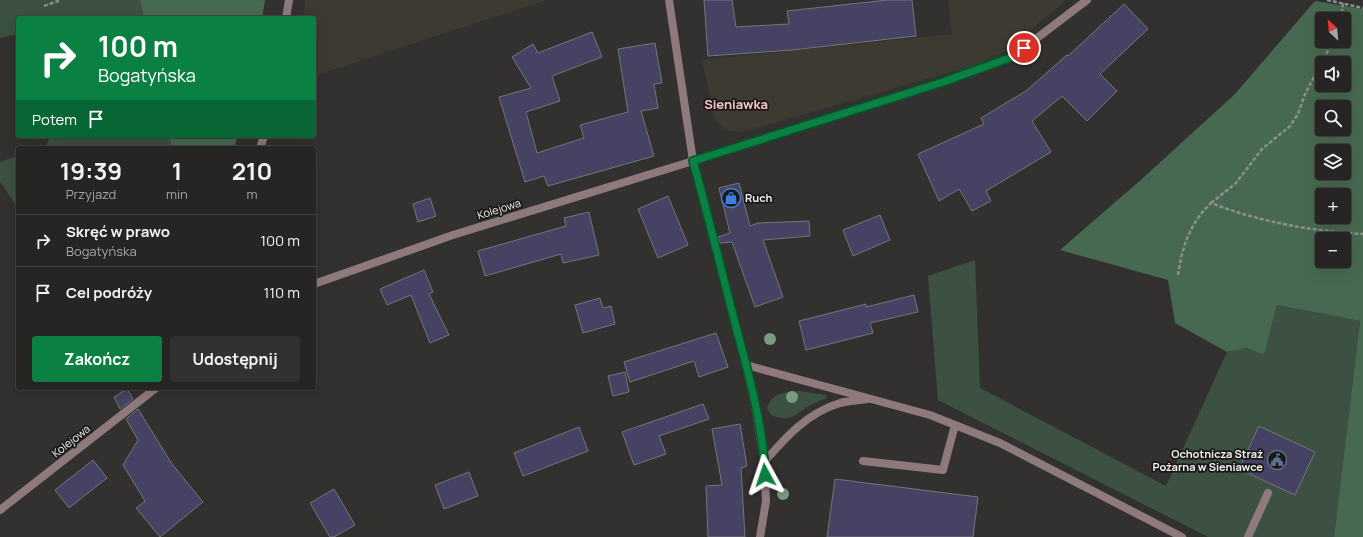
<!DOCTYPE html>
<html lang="pl">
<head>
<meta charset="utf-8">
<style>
  body { margin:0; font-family:Manrope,sans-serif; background:#323130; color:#f1f3f6; height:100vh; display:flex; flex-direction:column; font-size:15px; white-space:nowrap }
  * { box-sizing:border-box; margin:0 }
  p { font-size:13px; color:#a4a5a6 }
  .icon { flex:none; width:22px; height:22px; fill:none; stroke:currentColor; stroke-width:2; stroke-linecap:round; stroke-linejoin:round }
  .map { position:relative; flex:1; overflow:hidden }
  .panel { position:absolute; left:16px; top:146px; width:300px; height:244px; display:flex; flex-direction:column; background:#262523; border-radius:4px; box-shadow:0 4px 16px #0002,0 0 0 1px #424241 }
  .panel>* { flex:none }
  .top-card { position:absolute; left:16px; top:16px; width:300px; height:122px; border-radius:4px; box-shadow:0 4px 16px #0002,0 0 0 1px #424241; background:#0b8043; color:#fff; overflow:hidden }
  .needle { width:26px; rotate:334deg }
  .controls { position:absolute; left:1315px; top:12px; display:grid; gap:8px }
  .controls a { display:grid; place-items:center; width:36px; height:36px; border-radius:4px; background:#262523; box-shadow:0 4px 16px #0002,0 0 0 1px #424241; font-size:20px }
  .pin { position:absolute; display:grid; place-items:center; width:34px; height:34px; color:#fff; margin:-17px; border:2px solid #fff; border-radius:50%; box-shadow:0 1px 4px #0007 }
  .me { position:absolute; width:44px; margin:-22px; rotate:355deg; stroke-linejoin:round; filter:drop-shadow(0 0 3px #0008) }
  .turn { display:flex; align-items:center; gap:14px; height:84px; padding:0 16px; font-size:18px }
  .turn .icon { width:52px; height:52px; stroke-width:2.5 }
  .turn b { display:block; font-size:28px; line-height:34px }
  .then { display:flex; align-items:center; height:38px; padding:0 16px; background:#0003; gap:8px; font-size:15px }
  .eta { display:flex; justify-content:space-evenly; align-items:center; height:68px; text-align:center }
  .eta b { font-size:24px; font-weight:700; line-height:28px }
  .cta { display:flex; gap:8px; margin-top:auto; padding:8px 16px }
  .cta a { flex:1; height:46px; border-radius:4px; background:#0b8043; color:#fff; font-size:16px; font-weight:700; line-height:46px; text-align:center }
  .cta a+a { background:#323130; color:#f1f3f6 }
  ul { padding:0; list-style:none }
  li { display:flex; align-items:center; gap:12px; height:52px; padding:0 16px; border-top:1px solid #424241 }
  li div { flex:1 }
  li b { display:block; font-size:15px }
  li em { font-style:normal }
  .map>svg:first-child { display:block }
</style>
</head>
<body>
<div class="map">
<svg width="1363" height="537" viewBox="0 0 1363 537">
  <rect width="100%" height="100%" fill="#32312f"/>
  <path fill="#3d3a32" d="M305,0H546L314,76V18H304Z
    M948,0H1066L1006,51L976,65L742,132L727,130L716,121L713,111L702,60L952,34Z"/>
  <path fill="#3c5141" d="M0,0H140L144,18H18V34L0,38Z
    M50,136H169L172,148H44L46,147Z
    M18,156V208L0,182V162Z
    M975,260L980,388L1166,486L1227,352L1247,348L1264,355L1277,305L1360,321L1334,537H1208L938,400L928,276Z
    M800,391L826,395L827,398C820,401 813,403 807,407C792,417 790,422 771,415L767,408C772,392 787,392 800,391Z"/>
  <path fill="#476951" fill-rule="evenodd" d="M140,0H265L262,18H144Z
    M1315,1L1363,9V537H1334L1360,321L1277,305L1264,355L1247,348L1227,352L1175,323L1168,280L1060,250L1143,178L1235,94ZM1322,19H1344V41H1322ZM1322,63H1344V85H1322ZM1322,107H1344V129H1322ZM1322,151H1344V173H1322ZM1322,195H1344V217H1322ZM1322,239H1344V261H1322Z
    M169,136H238L234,148H172Z"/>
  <path fill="#464263" stroke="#767578" d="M704,0H732L736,27L789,24L787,11L887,0H912L916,36L792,50L708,56Z
    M1124,4L1148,29L1100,74L1117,91L1087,121L1062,96L1032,121L1051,152L986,191L991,201L972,211L959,189L939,201L918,154L984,124L981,118L1026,91L1067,55L1068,56Z
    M592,32L602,57L552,76L560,101L526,112L537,153L584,138L580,125L628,112L618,49L655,43L662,83L654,84L658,108L641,111L654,156L548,186L544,176L525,182L499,97L531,88L512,57L533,44L538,53Z
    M739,183L750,226L758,223L809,221L810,236L763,240L783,297L755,307L732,242L720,243L718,237L730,233L719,188Z
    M668,196L688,245L658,258L638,209Z
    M430,198L436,216L418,222L413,204Z
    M589,212L599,255L563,263L561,254L485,276L478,251L566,226L564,218Z
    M880,215L890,240L853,256L843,230Z
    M424,270L433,292L429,294L449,335L430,343L411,295L387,305L380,289Z
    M914,295L918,312L870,323L873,333L806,350L799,321L866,304V307Z
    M600,298L603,308L611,306L615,324L583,333L575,305Z
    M716,333L728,367L699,377L694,361L630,382L624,362Z
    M625,372L629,392L613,396L608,376Z
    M127,389L133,399L120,409L114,397Z
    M703,404L709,419L659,436L666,454L634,465L622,432Z
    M138,409L172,464L203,502L160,537L136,508L145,501L123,465L138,440L126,419Z
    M740,424L747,466L741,468L745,537H708L706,486L722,485L712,429Z
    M1259,426L1315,452L1295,495L1239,469Z
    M579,427L588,451L523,476L514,453Z
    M93,460L107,478L69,508L55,490Z
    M469,472L478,496L444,509L435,485Z
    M835,479L978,497L973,537H827Z
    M334,489L355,525L334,537H330L310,503Z"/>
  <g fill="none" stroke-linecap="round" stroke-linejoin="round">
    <path stroke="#8e8e8c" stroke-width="2.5" stroke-dasharray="4 2" stroke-linecap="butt" d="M1327,0L1363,8
      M44,6L61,0
      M1341,19L1343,3
      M1211,203L1236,183L1262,149L1290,126L1298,114L1305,94L1333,41
      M1178,275C1182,247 1190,223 1211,203C1260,222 1311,231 1363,234"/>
    <path stroke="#8e7a7c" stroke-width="8" d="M863,461L943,470L955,425
      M1248,537L1268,493"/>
    <path stroke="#8e7a7c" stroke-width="8" d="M286,18L289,0
      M260,148L264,136
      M693,161L943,82L1012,57L1087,0"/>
    <path stroke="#8e7a7c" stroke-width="8" d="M669,0L693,161L746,365L756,411L764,462L766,501L760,537
      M314,284L453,235L693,161
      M746,365L930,415L1000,443L1182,537
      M764,462C786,437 807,413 840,403C849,401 859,400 868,399
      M0,510L156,388"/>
  </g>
  <g fill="#7a9b82">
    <circle cx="770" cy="339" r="6"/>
    <circle cx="792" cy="397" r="6"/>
    <circle cx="783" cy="494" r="6"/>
  </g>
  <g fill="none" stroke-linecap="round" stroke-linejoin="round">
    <defs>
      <path id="route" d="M765,475C763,424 748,372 735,323C721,269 708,215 693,161L943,82L1012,57L1024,48"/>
    </defs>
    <use href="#route" stroke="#07532c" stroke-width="10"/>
    <use href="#route" stroke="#0b8043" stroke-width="7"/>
  </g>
  <defs>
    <symbol id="shop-ring" viewBox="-11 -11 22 22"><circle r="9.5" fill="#1a1918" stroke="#3f7fe0" stroke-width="1.5"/><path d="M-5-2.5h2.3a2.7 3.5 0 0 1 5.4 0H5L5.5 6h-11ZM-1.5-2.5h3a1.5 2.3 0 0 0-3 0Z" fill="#3f7fe0"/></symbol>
    <symbol id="civic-ring" viewBox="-11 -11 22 22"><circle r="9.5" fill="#1a1918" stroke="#5c6f8a" stroke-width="1.5"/><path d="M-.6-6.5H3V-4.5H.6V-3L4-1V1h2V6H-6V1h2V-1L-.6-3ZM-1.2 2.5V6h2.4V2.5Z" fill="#5c6f8a"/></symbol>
  </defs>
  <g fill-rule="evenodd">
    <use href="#shop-ring" x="720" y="187" width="22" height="22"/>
    <use href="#civic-ring" x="1266" y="449" width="22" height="22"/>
  </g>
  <g text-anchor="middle" stroke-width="3.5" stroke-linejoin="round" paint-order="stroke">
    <g font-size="11" font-weight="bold" fill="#f2f2f0" stroke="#1a1918" text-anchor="start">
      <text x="745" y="202">Ruch</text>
      <text x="1263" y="458" text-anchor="end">Ochotnicza Straż<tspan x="1263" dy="13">Pożarna w Sieniawce</tspan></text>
    </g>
    <g font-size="11" fill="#f2f2f0" stroke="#1a1918">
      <text transform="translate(499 209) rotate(-17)" y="4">Kolejowa</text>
      <text transform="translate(71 441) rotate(-38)" y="4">Kolejowa</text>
    </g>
    <g font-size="13" font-weight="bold" fill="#fbc6cb" stroke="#1a1918">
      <text x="736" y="109">Sieniawka</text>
    </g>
  </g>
</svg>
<div class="controls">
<a><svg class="needle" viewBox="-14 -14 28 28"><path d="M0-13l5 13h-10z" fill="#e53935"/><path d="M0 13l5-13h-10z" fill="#a4a5a6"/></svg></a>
<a><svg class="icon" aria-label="sound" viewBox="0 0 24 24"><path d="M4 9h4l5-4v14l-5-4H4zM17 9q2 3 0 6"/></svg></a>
<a><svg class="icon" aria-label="search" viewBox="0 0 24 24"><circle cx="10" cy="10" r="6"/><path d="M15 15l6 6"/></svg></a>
<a><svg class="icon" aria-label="layers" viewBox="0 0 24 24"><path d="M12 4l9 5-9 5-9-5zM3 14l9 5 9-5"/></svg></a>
<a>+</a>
<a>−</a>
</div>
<div class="pin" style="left:1024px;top:48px;background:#d93025"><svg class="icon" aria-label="arrive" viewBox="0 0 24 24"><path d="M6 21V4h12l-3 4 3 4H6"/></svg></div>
<svg class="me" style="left:765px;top:475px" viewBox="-20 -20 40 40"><path d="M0-17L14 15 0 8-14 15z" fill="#0b8043" stroke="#fff" stroke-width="4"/></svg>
<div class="top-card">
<div class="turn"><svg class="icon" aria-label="right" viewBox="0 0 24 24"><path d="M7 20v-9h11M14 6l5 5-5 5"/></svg><div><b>100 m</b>Bogatyńska</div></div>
<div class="then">Potem<svg class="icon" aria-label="arrive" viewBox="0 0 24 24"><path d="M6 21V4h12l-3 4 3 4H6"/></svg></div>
</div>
<section class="panel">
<div class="eta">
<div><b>19:39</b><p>Przyjazd</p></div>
<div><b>1</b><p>min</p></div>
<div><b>210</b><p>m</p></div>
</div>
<ul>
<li><svg class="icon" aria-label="right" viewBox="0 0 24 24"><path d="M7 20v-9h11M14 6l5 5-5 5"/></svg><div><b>Skręć w prawo</b><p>Bogatyńska</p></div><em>100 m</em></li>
<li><svg class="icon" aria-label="arrive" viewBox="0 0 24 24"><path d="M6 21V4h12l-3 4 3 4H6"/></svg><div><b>Cel podróży</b></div><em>110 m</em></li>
</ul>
<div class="cta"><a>Zakończ</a><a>Udostępnij</a></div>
</section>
</div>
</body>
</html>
